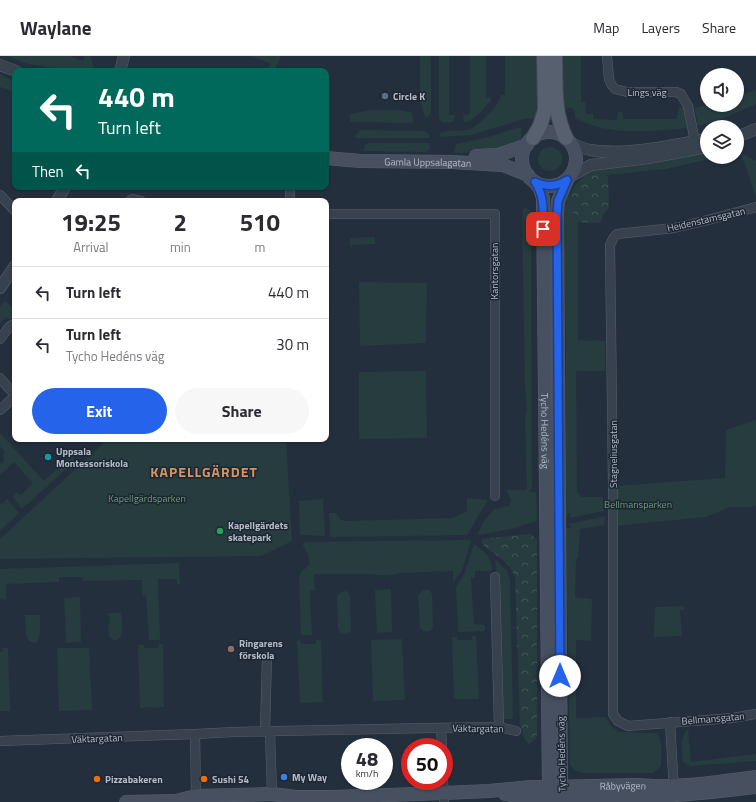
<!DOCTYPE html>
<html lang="en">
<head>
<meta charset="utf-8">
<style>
  body { margin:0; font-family:"Titillium Web",sans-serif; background:#f7f7f7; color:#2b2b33; height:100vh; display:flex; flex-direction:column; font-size:15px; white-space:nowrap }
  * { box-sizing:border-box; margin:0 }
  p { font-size:13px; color:#7c7c81 }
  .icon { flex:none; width:22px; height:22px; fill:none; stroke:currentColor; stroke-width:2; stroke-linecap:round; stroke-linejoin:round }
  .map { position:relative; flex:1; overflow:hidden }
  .sheet { position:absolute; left:12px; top:142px; width:317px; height:244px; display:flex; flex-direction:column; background:#fff; border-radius:8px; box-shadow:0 1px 3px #0004 }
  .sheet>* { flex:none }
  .hud { position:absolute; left:12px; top:12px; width:317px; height:122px; border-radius:8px; box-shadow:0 1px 3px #0004; background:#00695c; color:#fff; overflow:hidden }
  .fabs { position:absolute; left:700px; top:12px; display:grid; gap:8px }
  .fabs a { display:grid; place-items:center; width:44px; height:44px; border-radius:50%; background:#fff; box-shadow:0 1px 3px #0004; font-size:20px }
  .speed { position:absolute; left:341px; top:682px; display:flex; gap:8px; font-size:20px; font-weight:700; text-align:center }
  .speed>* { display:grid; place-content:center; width:52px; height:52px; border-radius:50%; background:#fff; box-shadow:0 1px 3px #0004; line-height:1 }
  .speed small { font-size:10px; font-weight:400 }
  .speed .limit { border:6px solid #d22; background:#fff; color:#111 }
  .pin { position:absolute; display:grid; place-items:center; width:34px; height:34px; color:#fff; margin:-17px; border-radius:8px; box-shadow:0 2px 6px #0006 }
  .me { position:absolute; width:44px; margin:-22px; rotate:0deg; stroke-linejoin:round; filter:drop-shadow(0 0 3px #0008) }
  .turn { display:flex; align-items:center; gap:14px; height:84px; padding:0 20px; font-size:18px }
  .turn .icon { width:52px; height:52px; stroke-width:2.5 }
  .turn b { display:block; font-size:28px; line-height:34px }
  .then { display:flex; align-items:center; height:38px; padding:0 20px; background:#0003; gap:8px; font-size:15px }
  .eta { display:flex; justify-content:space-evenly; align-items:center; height:68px; text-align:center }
  .eta b { font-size:24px; font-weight:700; line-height:28px }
  .primary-button { display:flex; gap:8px; margin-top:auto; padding:8px 20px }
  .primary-button a { flex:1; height:46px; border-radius:24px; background:#2563eb; color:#fff; font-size:16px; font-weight:700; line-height:46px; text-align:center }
  .primary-button a+a { background:#f7f7f7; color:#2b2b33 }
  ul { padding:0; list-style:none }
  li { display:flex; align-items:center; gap:12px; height:52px; padding:0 20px; border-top:1px solid #e1e1e2 }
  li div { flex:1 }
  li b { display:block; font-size:15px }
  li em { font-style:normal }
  header { display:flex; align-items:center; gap:24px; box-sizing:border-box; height:56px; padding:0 20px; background:#fff; border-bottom:1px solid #e1e1e2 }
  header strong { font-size:19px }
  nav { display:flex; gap:22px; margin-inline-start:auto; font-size:14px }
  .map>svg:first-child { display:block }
</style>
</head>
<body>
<header>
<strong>Waylane</strong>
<nav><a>Map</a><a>Layers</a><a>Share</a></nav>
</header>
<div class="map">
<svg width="756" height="746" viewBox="0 0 756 746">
  <defs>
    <pattern id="forest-crowns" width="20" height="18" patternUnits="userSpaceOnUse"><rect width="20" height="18" fill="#263c3f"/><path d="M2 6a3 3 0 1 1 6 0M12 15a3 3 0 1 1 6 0" fill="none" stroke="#435659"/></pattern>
  </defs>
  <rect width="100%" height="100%" fill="#242f3e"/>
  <path fill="#263c3f" d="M7,0H70L83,5L85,0H90L95,15H61L44,10L28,8Z
    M250,0H281L274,15H268L270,7Z
    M420,0H430L431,2V56L428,61L425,60L420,46Z
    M439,0H449V59H455L454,65L448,67L442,66L439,62Z
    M470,0H486V41L491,42V43L490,46C483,53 475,65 464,66L463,59L470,58Z
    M505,0H539V48L536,62L524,63L471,79L439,81L441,77C449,73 458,76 466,74C476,73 492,56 497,48C499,45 500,42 501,39H505Z
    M562,0H581V46H585L586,58H593V63L617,64L618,56H623V63H677L679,51H686L689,72C652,75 610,81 575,62V54L571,52L562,53Z
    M0,19L15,25V36L0,31Z
    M756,34V48L724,62L698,70L695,52L707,49H737V40Z
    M369,54H397L411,56L414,64L412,67L350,66V59L352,58Z
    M521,71V83L518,86L491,96L454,97L456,88L485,82Z
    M361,74L424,75L428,77L430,81L428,82H357L355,81L356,79Z
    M368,87H428L430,90L429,95L426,96L365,95L364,94L365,89Z
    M538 103a12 12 0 1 1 24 0a12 12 0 1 1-24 0Z
    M707,94V101H718L666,113L607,119L601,113Z
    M741,97L756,105V141Z
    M573,133L570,151L578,166V284L605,285V315H578L576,314L577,436L582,441H603L604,455L570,462V457L566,461V280L563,162L566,144Z
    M526,152L531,155L532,433L529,435L536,437L537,465L511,473L477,479L484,465L494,453L509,450L511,445L507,434H527L525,362L527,354L525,331L522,163L523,153Z
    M375,181V188L352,189V191H350V182Z
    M359,226L427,227L426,287L360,290Z
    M5,245L15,253V264L14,265L6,261L0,267V250Z
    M426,315L427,382L359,383V316Z
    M756,364V450L750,451H730L706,461L613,470V430L725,422L726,374Z
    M0,377L44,425L71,400L74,404V406L23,452H21L13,441L17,436L21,439L33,427L14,406L1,418L0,417V408L4,405L3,398L5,396L0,391Z
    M108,383H286L292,485L261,500L0,503V483Z
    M467,442L488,444L467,479L331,481L330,480L329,457H336L341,464L346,465L453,462L467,455Z
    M7,443L19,457L18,458L0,475V446L2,448Z
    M323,443L325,480L300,479L299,445Z
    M605,460L604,469L580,473L578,503H576L575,541L592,543L591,585L576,584V662L606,661L611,670L619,676L656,677C664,685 661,699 661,710L653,717H584L574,714L570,709L566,472H572L569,468Z
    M468,484L471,485L462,515L453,526V515L399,517C392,520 379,520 371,518H314L315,534L310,535L312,579H301L299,522C301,514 302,516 307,511C313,505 306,495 303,489L304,486Z
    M474,488C483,494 492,501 492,513L490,515H475V522H471L474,568L485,569V574L484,575L458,576L456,531L464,518Z
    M496,504L507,515L510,524L513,661L511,663H503L497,522L495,505Z
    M179,507L180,528H177V523H158L160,584H149L146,539L142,540V524L83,525V521H59V526L6,528V544L0,543V513Z
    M391,533L392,576L377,577L375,534Z
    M423,534H429L432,538L433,571C431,576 427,576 423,575L420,571L418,540Z
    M345,535L348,536L350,540L351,572L350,576L345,578L340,576L338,573L337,543L338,539L341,536Z
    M80,541L81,586L66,587L64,542Z
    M684,550V554H680L682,580L654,581L655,551Z
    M108,557H121C122,566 126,580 115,585L109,581L108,570L110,566Z
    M25,559H40C40,567 42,581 35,587L29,585L26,580Z
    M472,580H476L479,643H454L452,581H457V584H472Z
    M402,583L405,644L373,645L371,584Z
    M297,584L301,585V588H316V584H321L323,646L300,647Z
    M159,588H163L164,651L140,652L138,589H144V592H158Z
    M3,592H8L10,655H0V596H3Z
    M57,592H89L92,654L59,655Z
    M688,673L691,706L756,698V705L690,710L683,706C682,694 679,682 688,673Z"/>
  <path fill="url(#forest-crowns)" d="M597,113L603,114L608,122L609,152L603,159L600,167L578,166L570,151L573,133L575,129L584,120Z
    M529,478H531L537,484V681L535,683L529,688L525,684L520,668L515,521C507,500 493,501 481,486L483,483Z"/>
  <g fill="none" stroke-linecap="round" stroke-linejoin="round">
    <defs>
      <path id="minor" d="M607,0L609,23L611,28L615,33L627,36H676L681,38L688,50L696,91
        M290,131V145
        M0,139L15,155
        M130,145L133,143L141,145
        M756,151L704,165L674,172L617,178L614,181L610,189L613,430V658L618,665L628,670L732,662L756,658
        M326,158H495V440
        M0,283L9,271L12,269L15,271
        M0,322L13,337L14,341L0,354
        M495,521L499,671
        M670,666L674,735
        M441,672L442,691
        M265,675L267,601
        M270,675L272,738
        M195,678L196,740
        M0,685L195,678L234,676L429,672L499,671L516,675
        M443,725L444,746"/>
      <path id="tertiary" d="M0,9L16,15
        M120,15L124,0
        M737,81L756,73
        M571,87C577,90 584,93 591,94C620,100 671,90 701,84
        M571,120L591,109L648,102L707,91
        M57,145L65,131
        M0,232L15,210"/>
      <g id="secondary">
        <circle cx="549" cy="103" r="27"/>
        <path d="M476,100L498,99L527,89"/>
        <path id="s1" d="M326,102L360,105L452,106L503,109L528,119"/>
        <path id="s2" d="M535,126L540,133L543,142L549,731L548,746"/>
        <path d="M505,738C541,745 577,743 614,742C662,741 709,737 756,731"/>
        <path id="s3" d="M176,745L196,740L272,738L296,741H333L444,737L489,735L531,731H549L637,729C676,733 717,726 756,721"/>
        <path d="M126,746L176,745L182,746"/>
        <path d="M561,746L557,158L558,145L567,124"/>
      </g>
      <path id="primary" d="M555,0C556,28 553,56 566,82
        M533,82L540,70L545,54L544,0"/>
    </defs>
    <use href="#minor" stroke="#565f6c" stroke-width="10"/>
    <use href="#tertiary" stroke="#565f6c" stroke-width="12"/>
    <use href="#secondary" stroke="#565f6c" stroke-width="14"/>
    <use href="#primary" stroke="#414a57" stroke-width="16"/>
    <use href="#minor" stroke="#38414e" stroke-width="9"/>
    <use href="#tertiary" stroke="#38414e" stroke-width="11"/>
    <use href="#secondary" stroke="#465061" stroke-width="13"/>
    <use href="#primary" stroke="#56606e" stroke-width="14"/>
  </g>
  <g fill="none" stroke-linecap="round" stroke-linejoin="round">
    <defs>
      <path id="route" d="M543,173C543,155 545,141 535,126C547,131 556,131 567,124L558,145L557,158L560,620"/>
    </defs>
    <use href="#route" stroke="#184099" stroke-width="10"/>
    <use href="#route" stroke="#2563eb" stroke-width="7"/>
  </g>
  <circle fill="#5c6f8a" stroke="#1d2633" stroke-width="1.5" cx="385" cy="40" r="4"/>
  <circle fill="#0f9aa8" stroke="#1d2633" stroke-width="1.5" cx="48" cy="401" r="4"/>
  <circle fill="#2e9e5b" stroke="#1d2633" stroke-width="1.5" cx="220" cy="475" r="4"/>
  <circle fill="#8d6e63" stroke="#1d2633" stroke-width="1.5" cx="231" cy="593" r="4"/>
  <circle fill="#3f7fe0" stroke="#1d2633" stroke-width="1.5" cx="284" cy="721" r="4"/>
  <g fill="#e8710a" stroke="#1d2633" stroke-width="1.5">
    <circle cx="97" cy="723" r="4"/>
    <circle cx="204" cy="723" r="4"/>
  </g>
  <g text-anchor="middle" stroke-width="3" stroke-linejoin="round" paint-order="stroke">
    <g font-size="10" fill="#b4bcc9" stroke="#1d2633">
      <text x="647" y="40">Lings väg</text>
      <text dy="4" stroke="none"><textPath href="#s1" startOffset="102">Gamla Uppsalagatan</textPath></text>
      <text transform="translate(706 163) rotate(-13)" y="4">Heidenstamsgatan</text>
      <text transform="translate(494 215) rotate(-90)" y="4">Kantorsgatan</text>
      <text dy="4" stroke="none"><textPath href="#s2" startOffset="251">Tycho Hedéns väg</textPath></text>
      <text transform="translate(613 398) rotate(-90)" y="4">Stagneliusgatan</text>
      <text transform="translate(713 662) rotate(-5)" y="4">Bellmansgatan</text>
      <text transform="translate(478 672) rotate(1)" y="4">Väktargatan</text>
      <text transform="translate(97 682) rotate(-2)" y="4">Väktargatan</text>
      <text transform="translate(561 698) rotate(-91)" y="4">Tycho Hedéns väg</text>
      <text dy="4" stroke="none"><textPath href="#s3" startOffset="448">Råbyvägen</textPath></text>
    </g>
    <g font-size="10" font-weight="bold" fill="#b4bcc9" stroke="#1d2633" text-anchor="start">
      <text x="393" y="44">Circle K</text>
      <text x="56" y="399">Uppsala<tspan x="56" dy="12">Montessoriskola</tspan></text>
      <text x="228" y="473">Kapellgärdets<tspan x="228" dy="12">skatepark</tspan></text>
      <text x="239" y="591">Ringarens<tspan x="239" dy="12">förskola</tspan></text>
      <text x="292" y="725">My Way</text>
      <text x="105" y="727">Pizzabakeren</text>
      <text x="212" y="727">Sushi 54</text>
    </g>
    <g font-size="10" fill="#6b9a76" stroke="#1d2633">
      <text x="147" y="446">Kapellgärdsparken</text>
      <text x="638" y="452">Bellmansparken</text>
    </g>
    <g font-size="14" font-weight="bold" letter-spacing="1" fill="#d59563" stroke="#1d2633">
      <text x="204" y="421">KAPELLGÄRDET</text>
    </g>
  </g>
</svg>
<div class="fabs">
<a><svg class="icon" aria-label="sound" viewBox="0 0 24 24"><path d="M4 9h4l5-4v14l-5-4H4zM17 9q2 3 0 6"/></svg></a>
<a><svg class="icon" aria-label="layers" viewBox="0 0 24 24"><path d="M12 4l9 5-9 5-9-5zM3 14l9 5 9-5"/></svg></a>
</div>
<div class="speed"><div>48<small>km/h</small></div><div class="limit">50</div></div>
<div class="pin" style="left:543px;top:173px;background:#d93025"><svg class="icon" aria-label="arrive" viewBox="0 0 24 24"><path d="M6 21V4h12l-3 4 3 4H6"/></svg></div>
<svg class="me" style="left:560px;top:620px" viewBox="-20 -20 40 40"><circle r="19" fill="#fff"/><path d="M0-13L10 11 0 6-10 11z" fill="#2563eb"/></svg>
<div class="hud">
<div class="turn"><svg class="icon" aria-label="left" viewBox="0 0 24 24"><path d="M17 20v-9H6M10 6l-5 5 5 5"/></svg><div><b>440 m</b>Turn left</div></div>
<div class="then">Then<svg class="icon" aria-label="left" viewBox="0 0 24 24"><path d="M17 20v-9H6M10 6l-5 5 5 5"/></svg></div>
</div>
<section class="sheet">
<div class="eta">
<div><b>19:25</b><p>Arrival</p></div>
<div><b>2</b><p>min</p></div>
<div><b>510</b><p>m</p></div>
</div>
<ul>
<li><svg class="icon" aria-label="left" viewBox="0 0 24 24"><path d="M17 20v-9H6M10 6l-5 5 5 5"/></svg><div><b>Turn left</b></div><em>440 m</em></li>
<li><svg class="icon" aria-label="left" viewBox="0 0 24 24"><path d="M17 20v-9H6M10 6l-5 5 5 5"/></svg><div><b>Turn left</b><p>Tycho Hedéns väg</p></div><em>30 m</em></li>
</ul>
<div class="primary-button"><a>Exit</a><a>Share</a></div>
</section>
</div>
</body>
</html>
